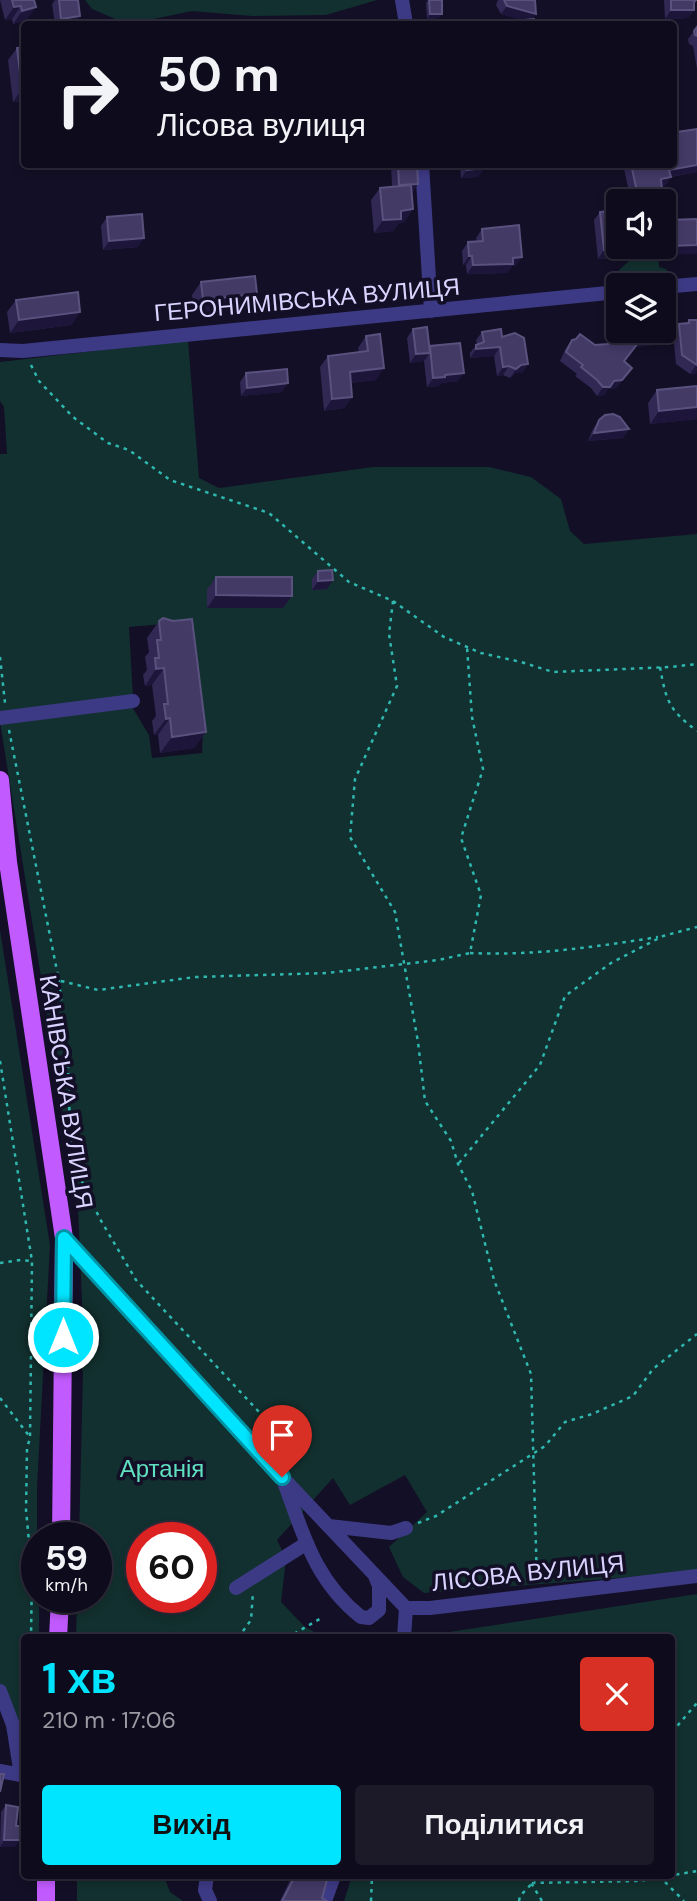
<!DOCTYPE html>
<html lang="uk">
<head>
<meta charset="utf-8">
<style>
  body { margin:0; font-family:"DM Sans",sans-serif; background:#1c1929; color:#f1f3f6; height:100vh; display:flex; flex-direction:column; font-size:26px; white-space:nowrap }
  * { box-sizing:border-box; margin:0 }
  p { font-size:23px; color:#9b9ba3 }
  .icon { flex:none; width:38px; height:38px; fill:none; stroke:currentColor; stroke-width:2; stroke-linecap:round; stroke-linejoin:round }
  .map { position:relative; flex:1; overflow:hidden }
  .side { position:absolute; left:21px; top:1634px; width:654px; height:245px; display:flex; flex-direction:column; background:#0e0b1c; border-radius:7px; box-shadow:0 4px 10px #0003,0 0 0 2px #2e2b3b }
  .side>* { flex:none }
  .top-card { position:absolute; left:21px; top:21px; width:656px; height:147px; border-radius:7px; box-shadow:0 4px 10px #0003,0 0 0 2px #2e2b3b; background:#0e0b1c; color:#f1f3f6; overflow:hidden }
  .buttons { position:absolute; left:606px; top:189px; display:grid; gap:14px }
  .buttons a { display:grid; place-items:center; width:70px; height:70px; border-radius:7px; background:#0e0b1c; box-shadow:0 4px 10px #0003,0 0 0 2px #2e2b3b; font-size:35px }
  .speed { position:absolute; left:21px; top:1522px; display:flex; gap:14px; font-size:35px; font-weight:700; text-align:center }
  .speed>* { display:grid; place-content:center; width:91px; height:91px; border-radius:50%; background:#0e0b1c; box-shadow:0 4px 10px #0003,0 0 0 2px #2e2b3b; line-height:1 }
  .speed small { font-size:18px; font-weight:400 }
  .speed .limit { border:10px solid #d22; background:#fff; color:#111 }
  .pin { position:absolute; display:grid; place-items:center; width:60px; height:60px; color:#fff; margin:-72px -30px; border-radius:50% 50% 50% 0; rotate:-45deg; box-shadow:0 0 7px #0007 }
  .pin .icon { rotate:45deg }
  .me { position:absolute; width:77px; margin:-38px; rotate:0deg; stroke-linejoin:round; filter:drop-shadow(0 0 5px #0008) }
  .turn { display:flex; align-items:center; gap:24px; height:147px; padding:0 21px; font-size:32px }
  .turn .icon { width:91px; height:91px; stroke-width:2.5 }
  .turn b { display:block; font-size:49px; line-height:60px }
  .round { display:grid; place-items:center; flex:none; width:74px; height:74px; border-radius:7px; background:#1c1929 }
  .overview { display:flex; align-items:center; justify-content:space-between; height:119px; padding:0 21px }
  h1 { font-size:42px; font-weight:800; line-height:52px; color:#00e5ff }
  .action { display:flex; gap:14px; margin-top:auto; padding:14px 21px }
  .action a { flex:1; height:80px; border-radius:7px; background:#00e5ff; color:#111; font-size:28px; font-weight:800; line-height:80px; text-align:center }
  .action a+a { background:#1c1929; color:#f1f3f6 }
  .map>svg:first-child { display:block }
</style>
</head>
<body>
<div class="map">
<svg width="697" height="1901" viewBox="0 0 697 1901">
  <rect width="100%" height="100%" fill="#130f26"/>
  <path fill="#12302f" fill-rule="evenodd" d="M85,0H377L326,15L252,16L192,11L149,20L138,24H127L92,9Z
    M627,247H658L659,267L666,269L669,273L664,279L617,283V272L629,261Z
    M188,340L199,478L219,488L373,467H489L531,477L561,499L570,531L584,544L697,534V1572L424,1593L403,1577L389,1547L427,1512L405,1475L350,1505L333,1478L277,1540L286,1559L281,1602L305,1627L326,1638H76L77,1598H96V1538H79L83,1372C73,1351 69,1345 83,1324L78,1207L0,722L132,707L149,735L152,758L202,753L204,708L186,622L129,627L133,697L0,714V454H7L4,407L0,401V362ZM142,1538H201V1598H142Z
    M0,930L50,1245L37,1487V1598H39V1638H24V1733L0,1690Z
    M697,1594V1901H344L352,1876H672V1638H410Z
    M77,1876H164L170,1892L183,1901H77Z"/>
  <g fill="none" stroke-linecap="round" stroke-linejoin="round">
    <path stroke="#2fb8b0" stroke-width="2.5" stroke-dasharray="3.5 5" stroke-linecap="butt" d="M31,365L39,381L73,417L108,443L129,450L170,480L269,513L349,582L393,601L444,637L481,653L521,662L553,672L671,667L697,664
      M393,601L389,634L397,686L355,779L350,837L395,912L418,1042L425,1101L451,1141L458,1164L472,1191L494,1280L531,1374L537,1583
      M0,657L5,703
      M660,667C666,701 669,710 697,731
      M9,730L59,981L68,1062L70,1132L73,1163L100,1219L136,1280L288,1443L285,1460
      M470,953C533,956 595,947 658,937
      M61,981L98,990L195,977L327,973L438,960L470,953L481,895L461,838L483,769L472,717L467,647
      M0,1061L32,1261L30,1438L27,1448L26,1510L32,1573L31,1638
      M459,1163L540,1065L565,996L611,963L663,936L697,927
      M0,1263L21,1260L32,1261
      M0,1398L30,1437
      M418,1523L436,1516L545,1446L565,1422L592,1414L633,1396L653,1369L697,1334
      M238,1638L251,1620L253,1592
      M287,1638L323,1617
      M672,1732L697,1703
      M527,1876L542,1901
      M659,1876L684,1901
      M532,1883L639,1881L697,1871
      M371,1901L372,1876
      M519,1901L520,1896L539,1876"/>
    <path stroke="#3d3a85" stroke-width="14" d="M402,0L406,24
      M422,164L431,311
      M663,287L697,284
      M0,350L23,351L618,292
      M0,718L133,701
      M64,1238L282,1477L406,1608H430L697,1576
      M284,1482C303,1534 315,1581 361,1617L369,1618L379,1610V1586L375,1576
      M329,1526L391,1533L406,1528
      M236,1588L307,1543
      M404,1638L406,1608
      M0,1691L13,1725L21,1775L24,1777
      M0,1771L21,1775
      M207,1876L205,1890L210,1901
      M325,1901L334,1876"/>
    <path stroke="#c25bff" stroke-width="18" d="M0,780L8,862L64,1238L61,1538
      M58,1638L60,1598
      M46,1901V1876"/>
  </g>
  <path fill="#312854" d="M0,0H34L27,20L13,24L12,19L5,20Z
    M55,0H78L80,16L75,24H55L52,4Z
    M428,0H442L439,18L427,19L426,3Z
    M498,0H535L532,20L534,24H500L502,22L522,20L501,14L496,5Z
    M664,0H697L694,4V10L688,18L665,19Z
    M697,27V69L693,46L689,44L688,39Z
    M24,47V101L13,102L8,60L17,48Z
    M677,132L697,172L671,177L665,186H662L663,201H631L623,164H674Z
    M391,164H417L418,184L412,193L413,209L404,222L399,223L393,231L374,233L371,200L380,188L392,186Z
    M460,164H484V168L478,177L461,178Z
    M607,206L620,247L617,248L610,258L598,259L594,220L600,212L603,211Z
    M107,217L138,247L103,250L101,226Z
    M697,219L663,255V226L668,220Z
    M482,229L516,266H512L507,273L467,274L466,265H463L462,251L468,242L477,241L476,238Z
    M201,282L248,307L194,313L192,295Z
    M16,300L80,312L71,325L10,333L7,312Z
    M689,320H697V373L690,374L676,364L673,333L679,324L686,323Z
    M413,329L429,347L458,381L441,383L439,386L427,387L424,361L410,363L407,338Z
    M635,331H663L669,336L663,344L636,347L625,362L626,376L616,388L608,389L604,395L597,396L591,388L575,376L577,374L560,361L566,348L572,340L595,345L608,344L625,334L635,333Z
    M482,332L502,337L528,364L522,373H515L510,378L503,375L497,376L494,356L470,358V353L477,344L476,340Z
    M366,336L376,380L351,383L352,397L344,408L324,411L320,367L328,356L359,352L358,348Z
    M246,373L282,392L241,396L240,382Z
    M697,386V419L650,424L648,403L657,390Z
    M599,420L629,429L623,438L588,441L593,429Z
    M318,571L327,589L312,590V579Z
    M216,577L292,596L283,608H207V590Z
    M159,621L206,732L194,748L160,753L158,735H154L152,721L156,716L152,685L145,686L143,675L147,670L145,657L149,652L147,638Z
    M6,1805L16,1826L15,1847H0L1,1812Z
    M292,1876H328L322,1898L327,1901H280Z"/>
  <path fill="#1d163a" d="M697,0L691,8L694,10L688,18L665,19L671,10Z
    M21,6L12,19L5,20L14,7Z
    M507,6L536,14L530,23L501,14Z
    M36,7L27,20L13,24L22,11Z
    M430,14H442L439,18L427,19Z
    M80,16L75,24H57L61,19Z
    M22,89H24V101L13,102Z
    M697,165V172L663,178L669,170Z
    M484,168L478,177L461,178L467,170Z
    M671,177L665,186L655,188L661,179Z
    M418,184L412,193L399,185Z
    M413,209L404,222L399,223L393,231L374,233L383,220L401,211Z
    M144,238L138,247L103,250L109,241Z
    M618,243V247H620L617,248L610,258L598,259L604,250Z
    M697,245V254L663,255L669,246Z
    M469,256H472L466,265H463Z
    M522,257L516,266H512L507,273L467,274L473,265Z
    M257,294L248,307L194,313L203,300Z
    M80,312L71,325L10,333L19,320Z
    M669,336L663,344L636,347L618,370L642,338Z
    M500,347L494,356L470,358L476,349Z
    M430,353L424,361L410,363L416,354Z
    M528,364L522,373H515L510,378L516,369L521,365Z
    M696,365H697V373L690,374Z
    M509,366L503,375L497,376L503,367Z
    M384,368L376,380L341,384L350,372Z
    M632,368L616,388L608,389L604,395L597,396L603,387L614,381Z
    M464,373L458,381L441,383L439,386L427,387L433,378L445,375Z
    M288,383L282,392L241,396L247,388Z
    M352,397L344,408L324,411L332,399Z
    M697,407V419L650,424L659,411Z
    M629,429L623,438L588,441L594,433Z
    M333,580L327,589L312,590L318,581Z
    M216,595L292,596L283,608H207Z
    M164,668L152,685L145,686L156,669Z
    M170,718L158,735H154L166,719Z
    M206,732L194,748L160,753L172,737Z
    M4,1840H20L15,1847H0Z"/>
  <path fill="#433a66" stroke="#5a527e" stroke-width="2" d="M12,0H34L36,7L22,11L21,6L14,7Z
    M59,0H78L80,16L61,19Z
    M429,0H442V14H430Z
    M504,0H535L536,14L507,6Z
    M671,0H696L694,2V10H671Z
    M534,19V24H502V22Z
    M697,27V36L695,35L694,31Z
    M24,47V89H22L17,48Z
    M674,123L677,132L697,129V165L669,170L671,177L661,179L663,201H639L631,164H674Z
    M398,164H417L418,184L399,185Z
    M467,164H484V168L467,170Z
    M411,185L413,209L401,211V219L383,220L380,188Z
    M618,205V243L615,244L616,249L604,250L600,212L608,211L607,206Z
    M142,214L144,238L109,241L107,217Z
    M697,219V245L669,246L668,220Z
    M519,225L522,257L513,258V264L473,265L472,256H469L468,242L483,241L482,229Z
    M255,276L257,294L203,300L201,282Z
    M78,292L80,312L19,320L16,300Z
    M666,313L669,336L642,338L624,361L632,368L622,380L614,381L610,387H603L597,380L581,367L583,365L566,352L572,340L576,339L580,334L595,345L608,344L619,331H621L625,334L642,333L641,331H663V314Z
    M689,320H697V365L682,355L679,324L689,323Z
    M427,327L430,353L416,354L413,329Z
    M501,329L502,337L515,333L524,338L528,364L521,365L516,369L509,366L503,367L500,347L476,349V345L484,342L482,332Z
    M380,334L384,368L350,372L352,397L332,399L328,356L368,351L366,336Z
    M460,343L464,373L445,375V377L433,378L430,346Z
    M287,369L288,383L247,388L246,373Z
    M697,386V407L659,411L657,390Z
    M613,414L620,417L629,429L594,433L599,420L605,415Z
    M332,570L333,580L318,581V571Z
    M216,577H292V596L216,595Z
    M163,618L173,621L192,619L206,732L172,737L170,718L166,719L164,704H168L164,668L156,669L155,658H159L157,640H161L159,621Z
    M0,1774H4L0,1792Z
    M6,1805L18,1807L16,1826H20V1840H4Z
    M295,1876H328L322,1898L327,1901H282Z"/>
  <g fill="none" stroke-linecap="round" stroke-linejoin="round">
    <defs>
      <path id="route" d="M63,1337L64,1238L282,1477"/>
    </defs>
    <use href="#route" stroke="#0095a6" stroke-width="18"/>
    <use href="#route" stroke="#00e5ff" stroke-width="12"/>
  </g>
  <g text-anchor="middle" stroke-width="7" stroke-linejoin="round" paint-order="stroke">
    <g font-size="24" fill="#d9d4ff" stroke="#130f26">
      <text transform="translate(307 300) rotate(-5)" y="8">ГЕРОНИМІВСЬКА ВУЛИЦЯ</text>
      <text transform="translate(66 1092) rotate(81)" y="8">КАНІВСЬКА ВУЛИЦЯ</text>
      <text transform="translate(528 1573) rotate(-6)" y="8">ЛІСОВА ВУЛИЦЯ</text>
    </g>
    <g font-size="24" fill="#5fe0c0" stroke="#130f26">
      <text x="162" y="1477">Артанія</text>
    </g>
  </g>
</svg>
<div class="buttons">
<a><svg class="icon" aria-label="sound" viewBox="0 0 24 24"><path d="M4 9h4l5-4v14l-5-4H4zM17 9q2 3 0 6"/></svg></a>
<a><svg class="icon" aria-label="layers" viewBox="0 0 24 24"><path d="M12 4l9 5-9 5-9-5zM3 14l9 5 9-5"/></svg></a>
</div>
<div class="speed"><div>59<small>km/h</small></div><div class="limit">60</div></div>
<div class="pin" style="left:282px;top:1477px;background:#d93025"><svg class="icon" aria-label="arrive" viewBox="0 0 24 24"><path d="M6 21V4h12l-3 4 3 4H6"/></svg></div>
<svg class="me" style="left:63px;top:1337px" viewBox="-20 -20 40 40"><circle r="17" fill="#00e5ff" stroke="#fff" stroke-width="3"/><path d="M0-11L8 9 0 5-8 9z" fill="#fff"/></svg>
<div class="top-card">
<div class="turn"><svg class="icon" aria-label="right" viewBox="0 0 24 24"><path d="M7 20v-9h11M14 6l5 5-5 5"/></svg><div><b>50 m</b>Лісова вулиця</div></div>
</div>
<section class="side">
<div class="overview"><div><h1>1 хв</h1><p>210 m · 17:06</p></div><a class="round" style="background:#d93025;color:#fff"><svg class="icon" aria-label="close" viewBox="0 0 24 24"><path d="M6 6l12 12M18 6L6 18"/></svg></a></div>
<div class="action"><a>Вихід</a><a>Поділитися</a></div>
</section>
</div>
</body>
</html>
